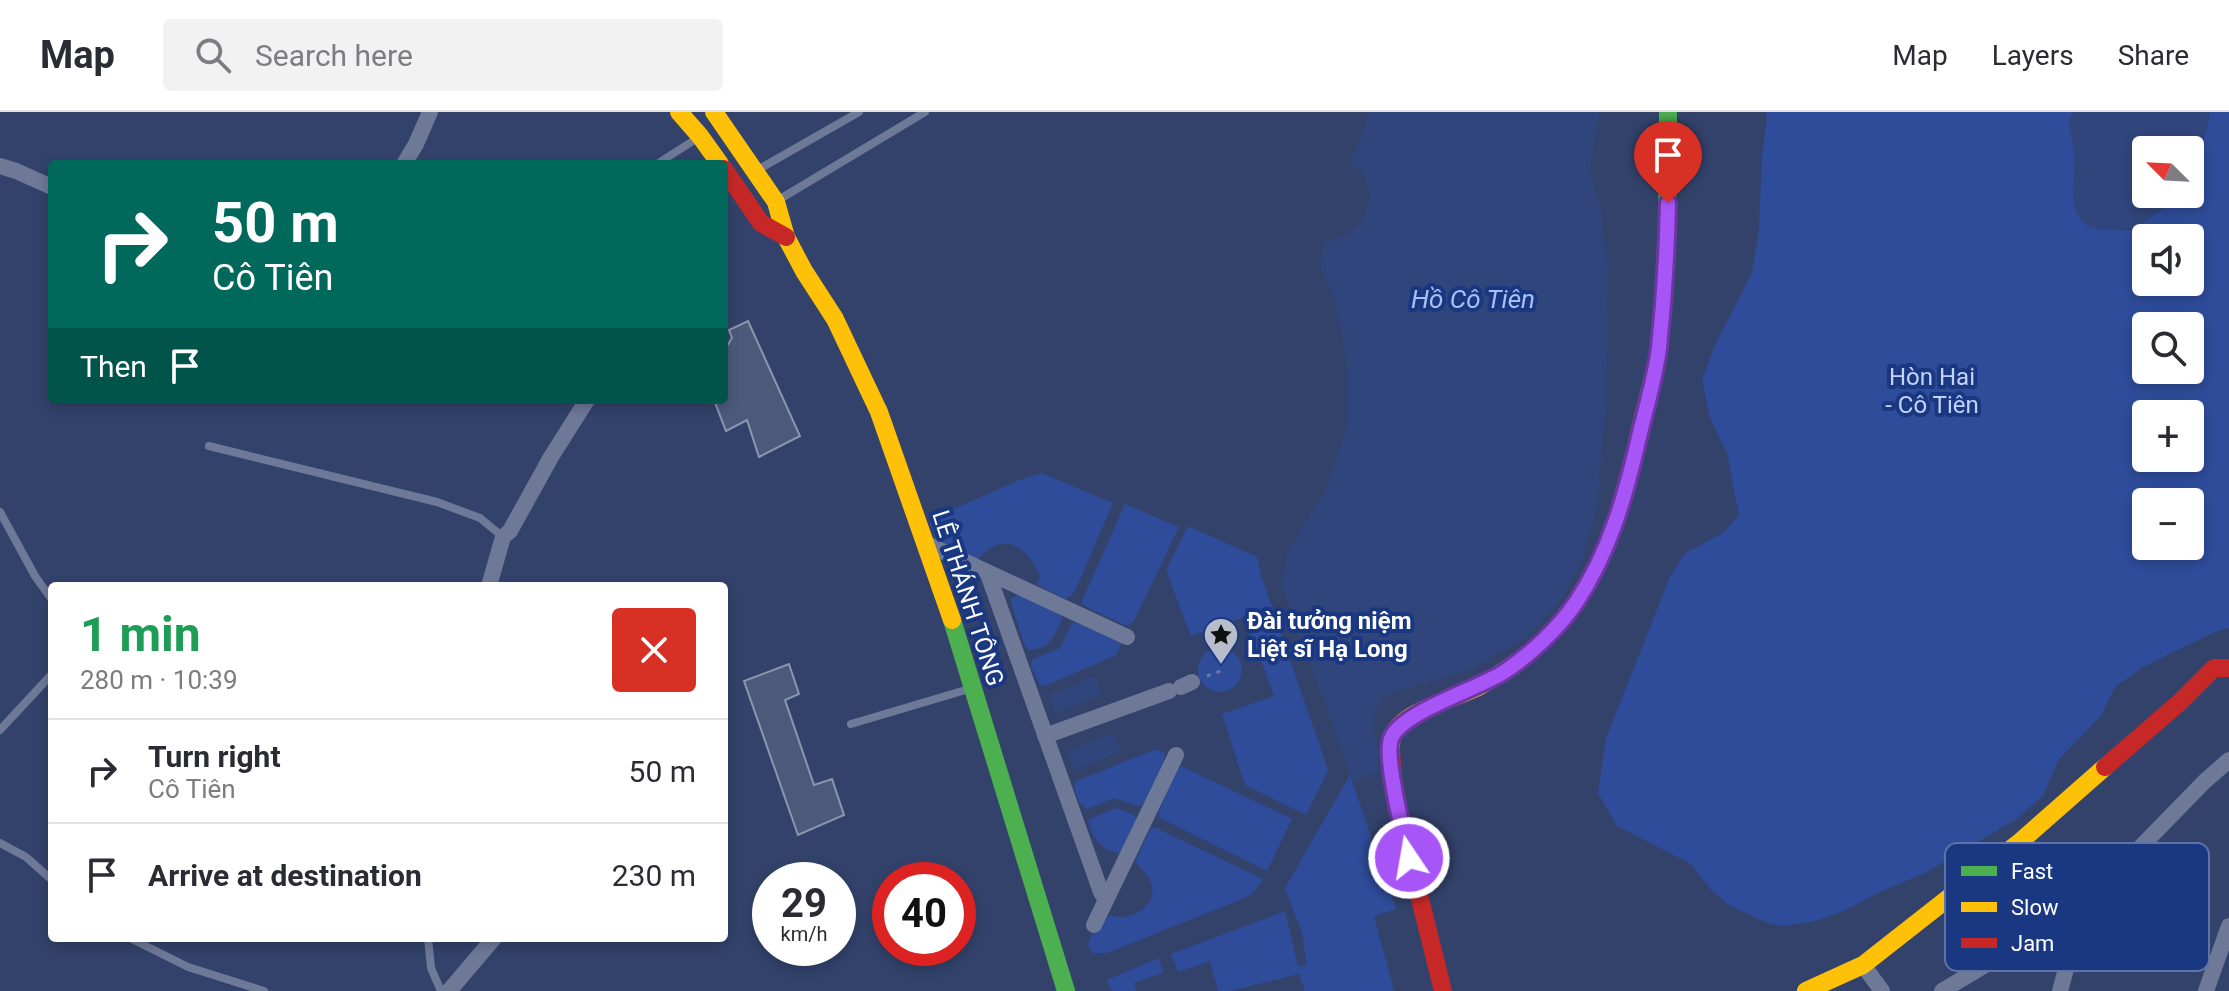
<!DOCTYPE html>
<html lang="en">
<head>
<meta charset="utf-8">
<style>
  body { margin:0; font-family:Roboto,sans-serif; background:#f2f2f3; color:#2b2b33; height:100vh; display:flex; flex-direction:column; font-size:30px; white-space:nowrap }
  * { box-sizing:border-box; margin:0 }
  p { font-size:26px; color:#7c7c81 }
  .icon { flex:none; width:44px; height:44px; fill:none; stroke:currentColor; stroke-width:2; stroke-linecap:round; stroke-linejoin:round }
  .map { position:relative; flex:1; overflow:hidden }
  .drawer { position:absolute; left:48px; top:470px; width:680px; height:360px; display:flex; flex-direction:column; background:#fff; border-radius:8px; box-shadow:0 4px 12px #0003 }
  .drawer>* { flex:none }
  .banner { position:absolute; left:48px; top:48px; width:680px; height:244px; border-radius:8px; box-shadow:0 4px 12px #0003; background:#00695c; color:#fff; overflow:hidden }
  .needle { width:52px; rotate:294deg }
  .fabs { position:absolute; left:2132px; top:24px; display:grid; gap:16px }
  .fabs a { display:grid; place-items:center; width:72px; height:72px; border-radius:8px; background:#fff; box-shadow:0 4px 12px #0003; font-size:40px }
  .speed { position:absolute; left:752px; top:750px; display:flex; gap:16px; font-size:40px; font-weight:700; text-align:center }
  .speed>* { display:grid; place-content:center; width:104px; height:104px; border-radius:50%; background:#fff; box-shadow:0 4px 12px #0003; line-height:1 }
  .speed small { font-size:20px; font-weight:400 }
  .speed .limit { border:12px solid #d22; background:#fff; color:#111 }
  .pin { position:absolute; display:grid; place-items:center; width:68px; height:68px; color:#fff; margin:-82px -34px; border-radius:50% 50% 50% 0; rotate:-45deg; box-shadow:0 0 8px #0007 }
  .pin .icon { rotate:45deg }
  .me { position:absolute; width:88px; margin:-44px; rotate:348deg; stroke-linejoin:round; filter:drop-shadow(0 0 6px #0008) }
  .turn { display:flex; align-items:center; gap:28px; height:168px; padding:0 32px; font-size:36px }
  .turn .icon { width:104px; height:104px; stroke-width:2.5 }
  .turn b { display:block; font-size:56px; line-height:68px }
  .then { display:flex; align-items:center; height:76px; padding:0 32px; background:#0003; gap:16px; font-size:30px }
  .round { display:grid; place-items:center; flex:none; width:84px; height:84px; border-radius:8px; background:#f2f2f3 }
  .summary { display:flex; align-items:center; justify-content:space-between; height:136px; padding:0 32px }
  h1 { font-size:48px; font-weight:700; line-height:60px; color:#1e9e55 }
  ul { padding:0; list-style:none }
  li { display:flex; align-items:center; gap:24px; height:104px; padding:0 32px; border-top:2px solid #e1e1e2 }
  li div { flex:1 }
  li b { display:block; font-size:30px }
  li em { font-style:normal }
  header { display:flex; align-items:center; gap:48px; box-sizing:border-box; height:112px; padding:0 40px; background:#fff; border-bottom:2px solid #e1e1e2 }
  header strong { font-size:38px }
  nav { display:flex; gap:44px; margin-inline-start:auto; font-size:28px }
  .search { width:560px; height:72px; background:#f2f2f3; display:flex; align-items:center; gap:20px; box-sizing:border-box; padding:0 28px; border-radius:8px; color:#7c7c81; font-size:30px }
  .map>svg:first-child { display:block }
</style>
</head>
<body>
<header>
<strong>Map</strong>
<div class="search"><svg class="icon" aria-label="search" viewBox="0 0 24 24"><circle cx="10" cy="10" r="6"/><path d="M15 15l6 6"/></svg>Search here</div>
<nav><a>Map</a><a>Layers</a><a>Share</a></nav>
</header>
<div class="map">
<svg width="2229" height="879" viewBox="0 0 2229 879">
  <rect width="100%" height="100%" fill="#32426a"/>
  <path fill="#2e4c9a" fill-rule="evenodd" d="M1766,0H2073L2069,8L2075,43L2073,87L2158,101L2177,82H2190C2190,54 2207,28 2210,0H2229V516L2213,521L2145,554L2115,575L2101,604L2059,647L2043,684L2015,708L1927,760L1878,781L1844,799L1812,810L1784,814L1765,810L1729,793L1711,778L1691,752L1617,714L1598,681L1606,626L1670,465L1685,441L1723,421L1739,403L1727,341L1711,308L1702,269L1714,235L1752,161L1759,118L1762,43L1767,8ZM2146,126H2190V170H2146ZM2146,214H2190V258H2146ZM2146,302H2190V346H2146ZM2146,390H2190V434H2146Z
    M1041,361L1113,391L1076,477L1072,483L1066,487L1037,473L1040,464C1027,433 1001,417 977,449L936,431L929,408L1017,369Z
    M1125,392L1179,415L1134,509L1129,513H1125L1083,493L1082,489Z
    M1188,414L1257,445L1262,466L1328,658L1306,703L1245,673L1222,602L1274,584L1245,505L1191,524L1166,458Z
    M1017,484H1023L1061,503L1062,506C1055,524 1050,537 1029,538L1024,532L1011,490V487Z
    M1076,510L1122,531L1116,543L1045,574L1040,573L1031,554L1032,548L1060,536L1072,511Z
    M1198 558a22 22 0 1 1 44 0a22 22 0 1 1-44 0Z
    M1154,638L1162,639L1165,642L1163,652L1144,691L1139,694L1114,686L1087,697C1078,692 1075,680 1074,670Z
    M1181,654L1292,707L1267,759L1160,706L1158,701L1176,659Z
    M1350,663L1396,797L1374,804L1394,879H1305L1299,862L1230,879H1218L1210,849L1178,860L1171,842L1285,799L1298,854L1307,853L1302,821L1285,776Z
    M1116,696L1134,703L1137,707L1121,742C1101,737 1093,728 1088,708Z
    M1151,716H1156L1263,767L1254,780L1247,785L1107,841H1092L1088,833L1091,824L1110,803C1129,811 1159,795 1151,771C1148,762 1141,756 1135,750Z
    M1159,846L1163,861L1134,871L1136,879H1112L1107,868Z"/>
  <path fill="#30457b" d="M1371,0H1600L1589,61L1601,97L1608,163L1606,292L1597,393L1582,450L1559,490L1527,525L1472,557L1395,580L1383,586L1376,596L1374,606L1373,615L1379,637L1378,660L1353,670L1282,473L1287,440L1326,378L1348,313V256L1335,188L1321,158L1324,129L1349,123L1364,106L1370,82L1364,62L1350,49Z
    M2073,0H2210L2200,41L2190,65V38H2146V82H2177L2169,92L2132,119C2120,118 2105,119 2094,116C2064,108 2077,65 2075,43C2073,27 2066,15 2073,0Z
    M1095,564L1102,583L1056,601L1049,583Z
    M1113,621L1121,640L1075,658L1067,639Z"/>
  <path fill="#4c597a" stroke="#8b96af" stroke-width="2" d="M748,209L800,324L759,345L747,308L726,319L714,288H724V239L732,226L729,218Z
    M789,552L799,582L785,588L814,673L832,667L844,703L798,723L744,569Z"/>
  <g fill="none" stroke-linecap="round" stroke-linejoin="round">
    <path stroke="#6e7998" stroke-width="3" stroke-dasharray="4 6" stroke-linecap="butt" d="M1207,564L1226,557"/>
    <path stroke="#6e7998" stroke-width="8" d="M657,52L696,27
      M759,57L859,0
      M780,87L925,0
      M209,334L437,390L480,406L503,425
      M0,400L35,464L52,488
      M851,612L969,577
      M0,618L52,562
      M0,731L26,745L52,768
      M130,826L188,855L264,879
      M428,826L431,856L441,879"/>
    <path stroke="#6e7998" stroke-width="16" d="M404,52L416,32L430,0
      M0,54L16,59L52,75
      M925,431L1127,525
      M988,462L1101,780L1106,788
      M489,474L503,425L510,419L551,345L587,288
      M1181,575L1192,570
      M1045,624L1169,579
      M1094,813L1176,643
      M1863,853L1882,879
      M449,879L494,826
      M1942,879L2083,794L2205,669L2229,648
      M2060,879L2083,794
      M2206,879L2229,814"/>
    <path stroke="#4caf50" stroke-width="18" d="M1657,249L1662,207L1667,118L1668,0
      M952,508L1066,879"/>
    <path stroke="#ffc107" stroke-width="18" d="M679,0L700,24L720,52
      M714,0L776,90L786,125L804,159L835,207L879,300L952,508
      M1391,637C1391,633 1391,629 1392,625C1401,599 1457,586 1480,574C1499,563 1518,550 1535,536C1600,480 1623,395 1641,314C1646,293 1652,271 1657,249
      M1806,879L1863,853L2021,729L2105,655"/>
    <path stroke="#c62828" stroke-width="18" d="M724,57L761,111L786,125
      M1391,637L1393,671L1400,707L1443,879
      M2105,655L2180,590L2214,556H2229"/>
  </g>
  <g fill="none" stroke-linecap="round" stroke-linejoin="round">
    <defs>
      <path id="route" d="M1409,746C1404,724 1384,645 1391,627C1399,601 1478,577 1504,560C1531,542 1559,516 1577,489C1610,439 1626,382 1639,325C1646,296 1655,266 1659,236C1664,188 1667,139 1668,91"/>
    </defs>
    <use href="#route" stroke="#6d37a1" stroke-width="20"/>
    <use href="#route" stroke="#a855f7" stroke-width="14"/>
  </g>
  <defs>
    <symbol id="sight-pin" viewBox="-11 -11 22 30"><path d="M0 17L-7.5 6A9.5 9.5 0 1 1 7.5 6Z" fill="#b7bdcb" stroke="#1a3782"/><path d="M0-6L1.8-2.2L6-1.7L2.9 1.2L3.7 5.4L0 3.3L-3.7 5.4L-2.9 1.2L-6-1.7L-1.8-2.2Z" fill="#111"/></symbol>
  </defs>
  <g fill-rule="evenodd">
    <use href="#sight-pin" x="1201" y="503" width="40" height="54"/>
  </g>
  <g text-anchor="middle" stroke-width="8" stroke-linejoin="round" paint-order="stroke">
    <g font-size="24" fill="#c3d3f8" stroke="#1a3782">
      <text x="1932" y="273">Hòn Hai<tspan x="1932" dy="28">- Cô Tiên</tspan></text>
    </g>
    <g font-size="24" fill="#fff" stroke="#1a3782">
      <text transform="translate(968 486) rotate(72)" y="8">LÊ THÁNH TÔNG</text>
    </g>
    <g font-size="24" font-weight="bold" fill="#fff" stroke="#1a3782" text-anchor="start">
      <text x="1247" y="517">Đài tưởng niệm<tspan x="1247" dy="28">Liệt sĩ Hạ Long</tspan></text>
    </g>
    <g font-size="26" font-style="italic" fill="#aabff2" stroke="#1a3782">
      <text x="1473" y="196">Hồ Cô Tiên</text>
    </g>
  </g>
  <rect x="1945" y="731" width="264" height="128" rx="12" fill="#1a3782" stroke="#5f73a8" stroke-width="2"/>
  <rect x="1961" y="754" width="36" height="10" fill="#4caf50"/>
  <rect x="1961" y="790" width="36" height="10" fill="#ffc107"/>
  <rect x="1961" y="826" width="36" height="10" fill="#c62828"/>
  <g font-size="22" fill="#fff">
    <text x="2011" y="767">Fast</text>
    <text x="2011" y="803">Slow</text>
    <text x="2011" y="839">Jam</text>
  </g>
</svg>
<div class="fabs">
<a><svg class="needle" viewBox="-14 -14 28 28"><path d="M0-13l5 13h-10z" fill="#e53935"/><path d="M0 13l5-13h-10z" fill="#7c7c81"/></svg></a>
<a><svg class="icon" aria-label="sound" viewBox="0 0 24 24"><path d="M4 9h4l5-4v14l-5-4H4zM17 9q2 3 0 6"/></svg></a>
<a><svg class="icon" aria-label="search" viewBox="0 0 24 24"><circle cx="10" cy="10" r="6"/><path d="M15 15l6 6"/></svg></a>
<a>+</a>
<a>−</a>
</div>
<div class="speed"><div>29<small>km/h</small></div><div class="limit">40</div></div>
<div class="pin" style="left:1668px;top:91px;background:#d93025"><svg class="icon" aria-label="arrive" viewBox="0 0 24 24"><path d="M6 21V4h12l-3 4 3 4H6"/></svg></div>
<svg class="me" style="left:1409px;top:746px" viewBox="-20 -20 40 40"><circle r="17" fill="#a855f7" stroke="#fff" stroke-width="3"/><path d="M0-11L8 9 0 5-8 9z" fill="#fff"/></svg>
<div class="banner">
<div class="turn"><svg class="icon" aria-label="right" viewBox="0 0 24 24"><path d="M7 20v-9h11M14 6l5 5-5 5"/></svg><div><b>50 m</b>Cô Tiên</div></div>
<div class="then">Then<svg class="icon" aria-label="arrive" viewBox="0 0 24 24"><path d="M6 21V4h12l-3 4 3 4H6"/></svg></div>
</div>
<section class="drawer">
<div class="summary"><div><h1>1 min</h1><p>280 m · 10:39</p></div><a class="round" style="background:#d93025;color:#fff"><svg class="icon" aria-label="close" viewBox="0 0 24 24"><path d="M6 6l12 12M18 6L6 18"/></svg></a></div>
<ul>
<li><svg class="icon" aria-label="right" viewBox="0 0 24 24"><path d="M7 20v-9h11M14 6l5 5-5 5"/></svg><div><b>Turn right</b><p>Cô Tiên</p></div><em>50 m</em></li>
<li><svg class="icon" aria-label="arrive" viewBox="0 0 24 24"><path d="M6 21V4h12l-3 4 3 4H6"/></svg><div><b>Arrive at destination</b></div><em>230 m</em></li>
</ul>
</section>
</div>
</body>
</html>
